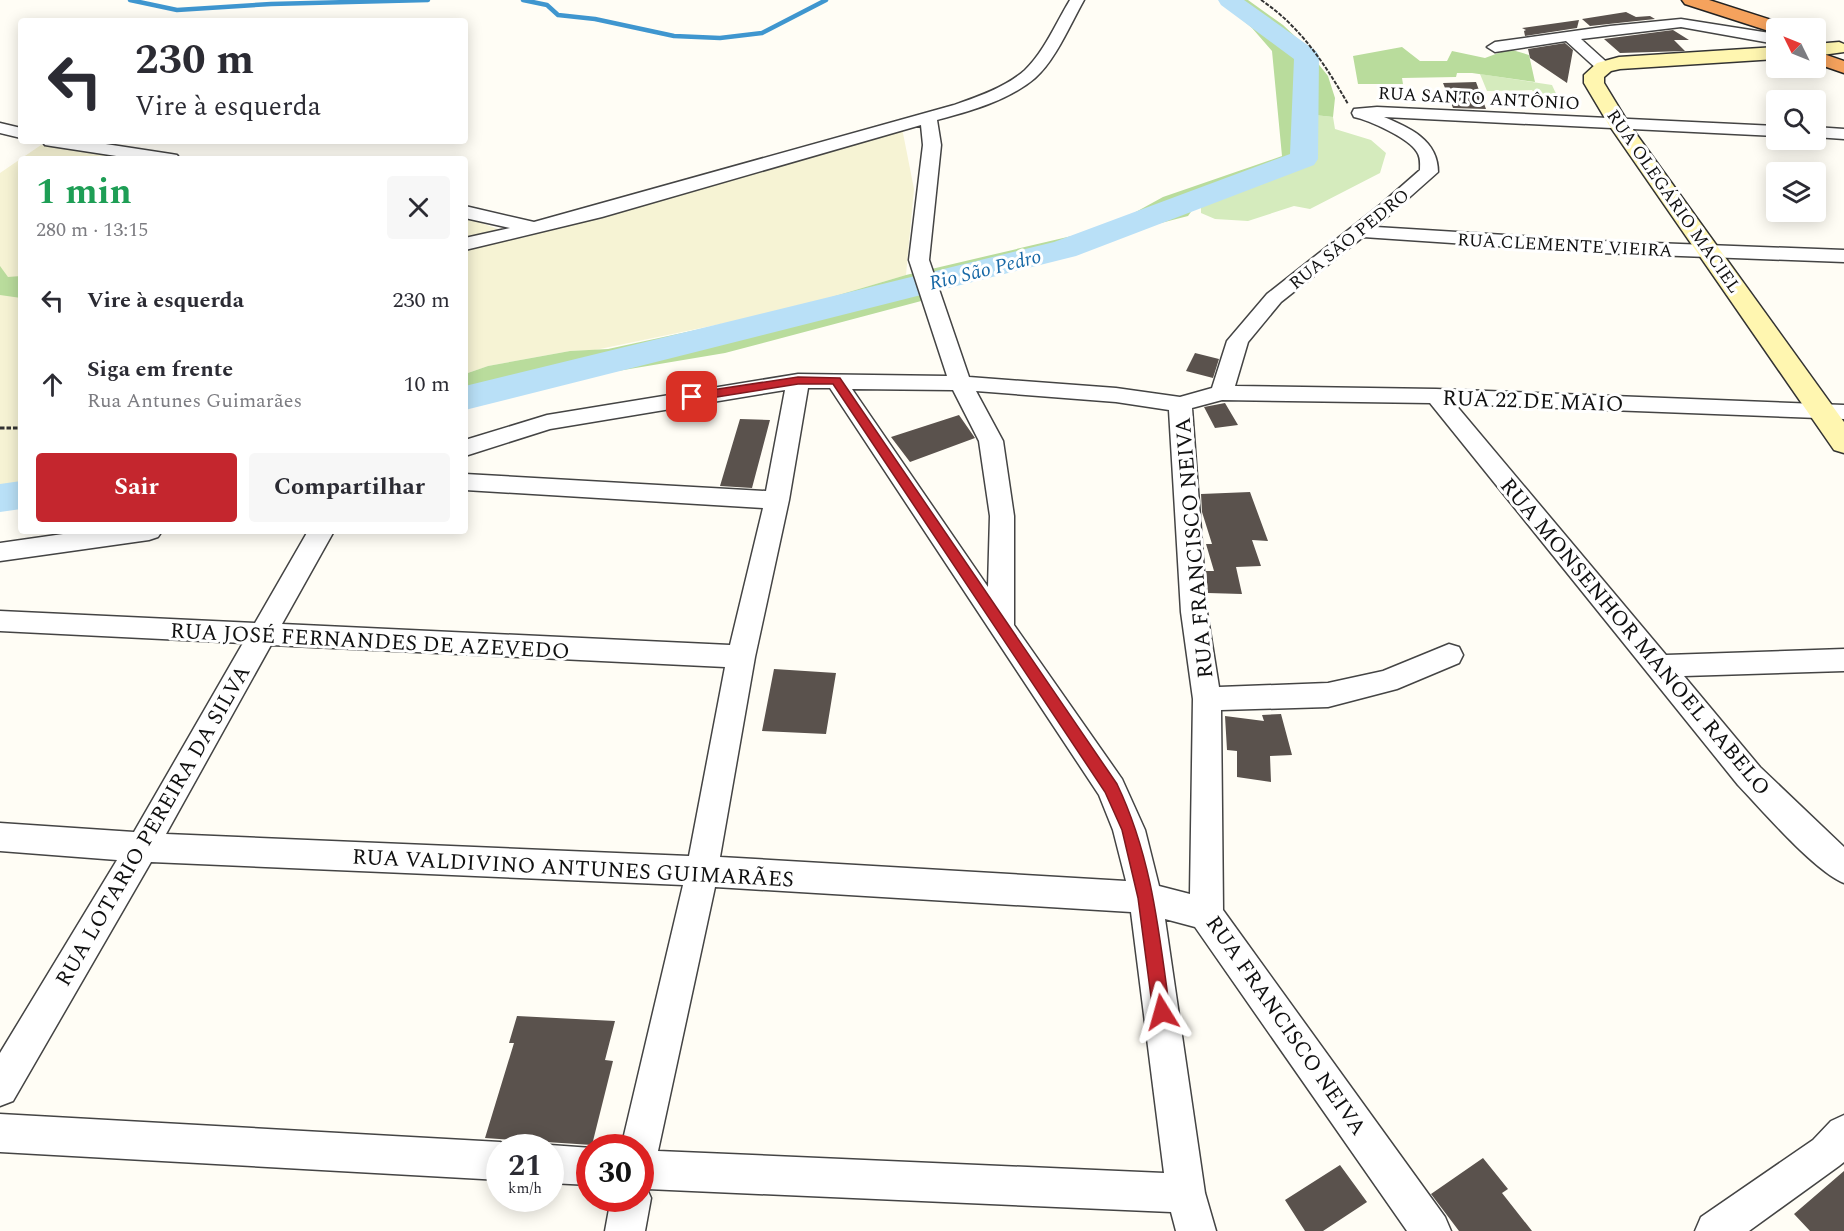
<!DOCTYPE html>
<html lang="pt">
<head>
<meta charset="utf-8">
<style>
  body { margin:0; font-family:Spectral,serif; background:#f7f7f7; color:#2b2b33; height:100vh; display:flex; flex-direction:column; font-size:22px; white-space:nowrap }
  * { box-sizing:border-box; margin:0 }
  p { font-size:20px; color:#7c7c81 }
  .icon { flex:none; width:33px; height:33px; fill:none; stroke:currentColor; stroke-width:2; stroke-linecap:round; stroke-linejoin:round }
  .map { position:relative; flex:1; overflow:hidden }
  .sheet { position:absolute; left:18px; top:156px; width:450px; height:378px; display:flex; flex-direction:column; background:#fff; border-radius:6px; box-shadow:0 3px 15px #0003 }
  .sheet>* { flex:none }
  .hud { position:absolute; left:18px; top:18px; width:450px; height:126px; border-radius:6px; box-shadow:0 3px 15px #0003; background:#fff; color:#2b2b33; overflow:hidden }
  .needle { width:39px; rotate:313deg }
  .buttons { position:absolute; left:1766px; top:18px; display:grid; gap:12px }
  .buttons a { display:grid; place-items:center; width:60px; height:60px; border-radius:6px; background:#fff; box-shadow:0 3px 15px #0003; font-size:30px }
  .speed { position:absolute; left:486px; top:1134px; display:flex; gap:12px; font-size:30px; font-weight:700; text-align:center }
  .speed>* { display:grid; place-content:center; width:78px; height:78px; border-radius:50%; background:#fff; box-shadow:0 3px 15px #0003; line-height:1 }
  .speed small { font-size:15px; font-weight:400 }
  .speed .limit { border:9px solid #d22; background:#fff; color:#111 }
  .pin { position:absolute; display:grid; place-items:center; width:51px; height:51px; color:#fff; margin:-26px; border-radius:12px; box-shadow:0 3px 9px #0006 }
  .me { position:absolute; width:66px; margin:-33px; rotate:352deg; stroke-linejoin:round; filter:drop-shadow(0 0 4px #0008) }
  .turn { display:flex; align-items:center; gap:21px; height:126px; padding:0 18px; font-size:27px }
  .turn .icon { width:78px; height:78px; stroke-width:2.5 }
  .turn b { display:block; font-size:42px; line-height:51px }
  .round { display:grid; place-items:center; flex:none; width:63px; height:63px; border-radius:6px; background:#f7f7f7 }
  .head { display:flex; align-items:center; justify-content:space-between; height:102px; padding:0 18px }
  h1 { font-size:36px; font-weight:700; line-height:45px; color:#1e9e55 }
  .button { display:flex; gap:12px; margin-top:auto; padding:12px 18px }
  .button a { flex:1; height:69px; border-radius:6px; background:#c4262e; color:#fff; font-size:24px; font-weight:700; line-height:69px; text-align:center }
  .button a+a { background:#f7f7f7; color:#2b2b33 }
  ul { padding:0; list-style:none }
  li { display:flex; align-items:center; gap:18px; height:84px; padding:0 18px }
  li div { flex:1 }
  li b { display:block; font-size:22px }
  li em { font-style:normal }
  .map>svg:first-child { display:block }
</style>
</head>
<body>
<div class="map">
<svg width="1844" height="1231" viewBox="0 0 1844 1231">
  <rect width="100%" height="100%" fill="#fffdf5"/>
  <path fill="#f6f3d4" d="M902,128L914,189L906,275L788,310L595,350L570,351L488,366L465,374V217L522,238Z
    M41,145L136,159H21V486L0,488V173Z"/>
  <path fill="#d5ebbd" d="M1480,74L1552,85L1558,98H1537L1532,90L1487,91Z
    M1305,114L1333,117L1335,129L1371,140L1386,153L1380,173L1310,209L1294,206L1248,221L1215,219L1201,213V198L1304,159Z"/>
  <path fill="#b9dc9c" d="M1219,0H1248L1283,25L1300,41L1328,76L1335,98L1333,117L1305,114L1304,159L1201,198L1188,216L917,286L925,300L725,353L540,384L465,407V374L488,366L570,351L608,349L788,310L906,275L1076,235L1123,219L1163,197L1282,156L1272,51L1252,28Z
    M1402,47L1420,61H1447L1452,51L1485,58L1509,49L1529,55L1535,82L1472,73H1457L1456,77L1402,78L1403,84H1358L1353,56Z
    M0,266L8,277L21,276V298L0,295Z
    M21,486V504L0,507V488Z"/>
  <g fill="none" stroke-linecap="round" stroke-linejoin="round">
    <path stroke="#3f96cf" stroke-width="4.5" d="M130,0L177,10L271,4L428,0
      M523,0L547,5L558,15L595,19L674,36L720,38L762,33L826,0"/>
    <path fill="#b9e0f7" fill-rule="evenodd" d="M1218,0H1244L1316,51L1319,56L1318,159L1314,165L1076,256L465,410V386L1054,242L1290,154L1294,59L1221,5Z
      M21,481V509L0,512V484Z"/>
  </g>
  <path fill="#5a524d" d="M1626,12L1636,17L1650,16L1655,19L1590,26L1582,19Z
    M1579,20L1577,28L1525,36L1524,31L1526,30L1522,28Z
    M1673,30L1689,40H1674L1685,51L1620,53L1604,39Z
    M1565,43L1573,50L1567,83L1530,58L1528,49Z
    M1476,82L1486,109L1453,108L1443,83Z
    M1195,353L1219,359L1213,378L1186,371Z
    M1225,403L1238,425L1215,428L1204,407Z
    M959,415L975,438L910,462L891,437Z
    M740,419L770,420L752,488L720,486Z
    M1250,492L1268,541L1252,540L1261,566L1236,567L1242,594L1208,593L1206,571H1214L1206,544H1212L1202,512L1201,494Z
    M774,669L836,673L826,734L762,731Z
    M1281,714L1292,755L1270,756L1271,782L1237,777V751L1227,750L1225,716L1264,721L1262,715Z
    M517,1016L615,1021L605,1060L613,1061L592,1145L485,1138L514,1043H509Z
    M1483,1158L1508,1189L1502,1193L1532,1231H1459L1431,1194Z
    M1340,1165L1367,1202L1323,1231H1305L1285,1200Z
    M1844,1171V1231H1810L1794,1214Z"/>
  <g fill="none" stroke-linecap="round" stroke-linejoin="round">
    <defs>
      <path id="street" d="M1070,0H1084C1071,23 1055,61 1035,78C1008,101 970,111 937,120L941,145L929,260L969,377L1116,388L1180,397L1212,388L1227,341L1267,294L1380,205L1420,170C1420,164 1421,158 1417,152C1409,138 1369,120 1354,117L1352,113L1354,109L1377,107L1776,126V136L1384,117C1410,128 1438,140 1438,172L1376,227L1601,241L1844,250V262L1601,253L1363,237L1281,302L1248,342L1235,386L1436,389L1844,405V419L1455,404L1666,655L1844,649V671L1684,676L1760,767L1844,847V883C1814,871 1763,811 1738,785L1430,403L1222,400L1192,408L1207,612L1219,687L1328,683L1383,671L1449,644L1459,647L1463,655L1459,663L1397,689L1328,707L1221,710L1223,910L1445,1217L1451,1231H1407L1195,927L1165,919L1205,1193L1216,1231H1176L1171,1212L647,1189L651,1198L645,1231H605L611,1198H640V1148H621L683,885L151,862L13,1101L0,1106V1053L117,860L0,851V823L134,832L243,643L0,631V611L255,623L308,531H334L282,624L730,645L763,508L465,490V474L766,491L785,390L550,429L465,456V440L547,415L798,374L947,376L909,260L923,145L921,125L602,217L465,250V238L510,228L465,218V206L534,222L954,105C977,97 1006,87 1025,70C1044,52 1056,23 1070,0ZM808,388H830L1099,795L1113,830L1126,881L720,857L755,657L789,500ZM852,389L953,390L979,441L990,516L988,587ZM976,391L1116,402L1169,410L1181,612L1193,699L1190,894L1159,886L1145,830L1122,779L1014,625V516L1003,441ZM271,645L725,667L689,856L166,834ZM715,887L1131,912L1164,1173L658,1151Z
        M1681,19L1776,34V44L1681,27L1581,39L1612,67L1604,72L1598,70L1566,41L1495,52L1487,47L1495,42L1610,26Z
        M0,123L21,128V138L0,133Z
        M1815,127L1844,129V139L1815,137Z
        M42,141H86L171,154L177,155L180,159H136L51,146L45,145Z
        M84,531H162L158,537L149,540L0,561V543Z
        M0,1114L500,1142L514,1148H500V1180L0,1152Z
        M1844,1115V1162L1839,1166L1749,1231H1695L1701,1217L1813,1140L1831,1121Z
        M550,1145L592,1148H590V1185L550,1183V1148H544Z"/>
      <path id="secondary" d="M1839,42L1844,44V52L1815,56V44Z
        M1776,47V59L1620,69L1611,71L1604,77V83L1629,124L1844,422V453L1834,450L1609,125L1584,83V75L1597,63L1619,57Z"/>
      <path id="highway" d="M1682,0H1709L1784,24L1787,28H1776V33L1772,32L1685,4Z
        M1815,51L1844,61V73L1815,63Z"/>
    </defs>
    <use href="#street" stroke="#444" stroke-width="3"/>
    <use href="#secondary" stroke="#333" stroke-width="3"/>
    <use href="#highway" stroke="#222" stroke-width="3"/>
    <path stroke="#333" stroke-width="2" stroke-dasharray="4 1.5" stroke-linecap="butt" d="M1261,0C1300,26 1325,64 1348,104"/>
    <path stroke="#333" stroke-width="3" stroke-dasharray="4.5 2" stroke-linecap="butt" d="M0,428H21"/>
    <use href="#street" fill="#fff" fill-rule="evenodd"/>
    <use href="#secondary" fill="#fff6b0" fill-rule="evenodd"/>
    <use href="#highway" fill="#f5a25d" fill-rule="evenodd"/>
  </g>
  <path fill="#c4262e" stroke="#7f191e" stroke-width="1.5" d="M798,377L840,378L1117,784C1152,857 1159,932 1170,1012L1168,1018L1162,1021L1155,1018L1153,1012L1138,898L1122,830L1105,792L833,384H798L692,401L686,397L692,393Z"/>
  <g text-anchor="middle" stroke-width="6" stroke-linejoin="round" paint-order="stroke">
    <g font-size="18" fill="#111" stroke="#fff">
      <text transform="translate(1479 98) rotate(3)" y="6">RUA SANTO ANTÔNIO</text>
      <text transform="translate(1674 201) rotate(55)" y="6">RUA OLEGÁRIO MACIEL</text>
      <text transform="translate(1349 239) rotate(-39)" y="6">RUA SÃO PEDRO</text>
      <text transform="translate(1565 245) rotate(3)" y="6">RUA CLEMENTE VIEIRA</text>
    </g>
    <g font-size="20" font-style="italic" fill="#1768a6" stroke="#fff">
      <text transform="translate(985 269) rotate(-14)" y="7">Rio São Pedro</text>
    </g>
    <g font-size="22" fill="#111" stroke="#fff">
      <text transform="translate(1533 400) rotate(2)" y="8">RUA 22 DE MAIO</text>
      <text transform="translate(1193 548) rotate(-95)" y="8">RUA FRANCISCO NEIVA</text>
      <text transform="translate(1636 636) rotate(50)" y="8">RUA MONSENHOR MANOEL RABELO</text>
      <text transform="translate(370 640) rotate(3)" y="8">RUA JOSÉ FERNANDES DE AZEVEDO</text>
      <text transform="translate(152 825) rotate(-60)" y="8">RUA LOTARIO PEREIRA DA SILVA</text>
      <text transform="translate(573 867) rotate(3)" y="8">RUA VALDIVINO ANTUNES GUIMARÃES</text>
      <text transform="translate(1287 1025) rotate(55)" y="8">RUA FRANCISCO NEIVA</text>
    </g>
  </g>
</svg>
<div class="buttons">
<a><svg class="needle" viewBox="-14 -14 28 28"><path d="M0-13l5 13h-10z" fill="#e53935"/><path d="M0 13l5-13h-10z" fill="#7c7c81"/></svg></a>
<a><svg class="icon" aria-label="search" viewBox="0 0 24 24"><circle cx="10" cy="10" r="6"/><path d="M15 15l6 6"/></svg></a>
<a><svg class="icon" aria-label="layers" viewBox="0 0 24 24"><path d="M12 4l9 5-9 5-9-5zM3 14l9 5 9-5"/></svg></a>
</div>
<div class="speed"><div>21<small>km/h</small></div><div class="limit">30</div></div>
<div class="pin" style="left:692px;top:397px;background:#d93025"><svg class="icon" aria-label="arrive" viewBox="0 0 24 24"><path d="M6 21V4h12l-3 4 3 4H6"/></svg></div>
<svg class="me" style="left:1162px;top:1012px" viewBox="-20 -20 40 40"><path d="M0-17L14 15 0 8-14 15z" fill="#c4262e" stroke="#fff" stroke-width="4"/></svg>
<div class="hud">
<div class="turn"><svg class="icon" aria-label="left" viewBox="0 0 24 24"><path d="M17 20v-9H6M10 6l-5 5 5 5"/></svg><div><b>230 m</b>Vire à esquerda</div></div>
</div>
<section class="sheet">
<div class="head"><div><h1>1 min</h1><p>280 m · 13:15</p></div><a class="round"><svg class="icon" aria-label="close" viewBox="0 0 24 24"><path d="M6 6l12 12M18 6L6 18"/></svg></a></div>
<ul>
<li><svg class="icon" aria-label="left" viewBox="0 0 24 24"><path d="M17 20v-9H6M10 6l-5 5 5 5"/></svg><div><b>Vire à esquerda</b></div><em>230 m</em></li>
<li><svg class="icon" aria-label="ahead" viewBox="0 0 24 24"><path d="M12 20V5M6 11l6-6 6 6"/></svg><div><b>Siga em frente</b><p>Rua Antunes Guimarães</p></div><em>10 m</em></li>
</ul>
<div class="button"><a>Sair</a><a>Compartilhar</a></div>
</section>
</div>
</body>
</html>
